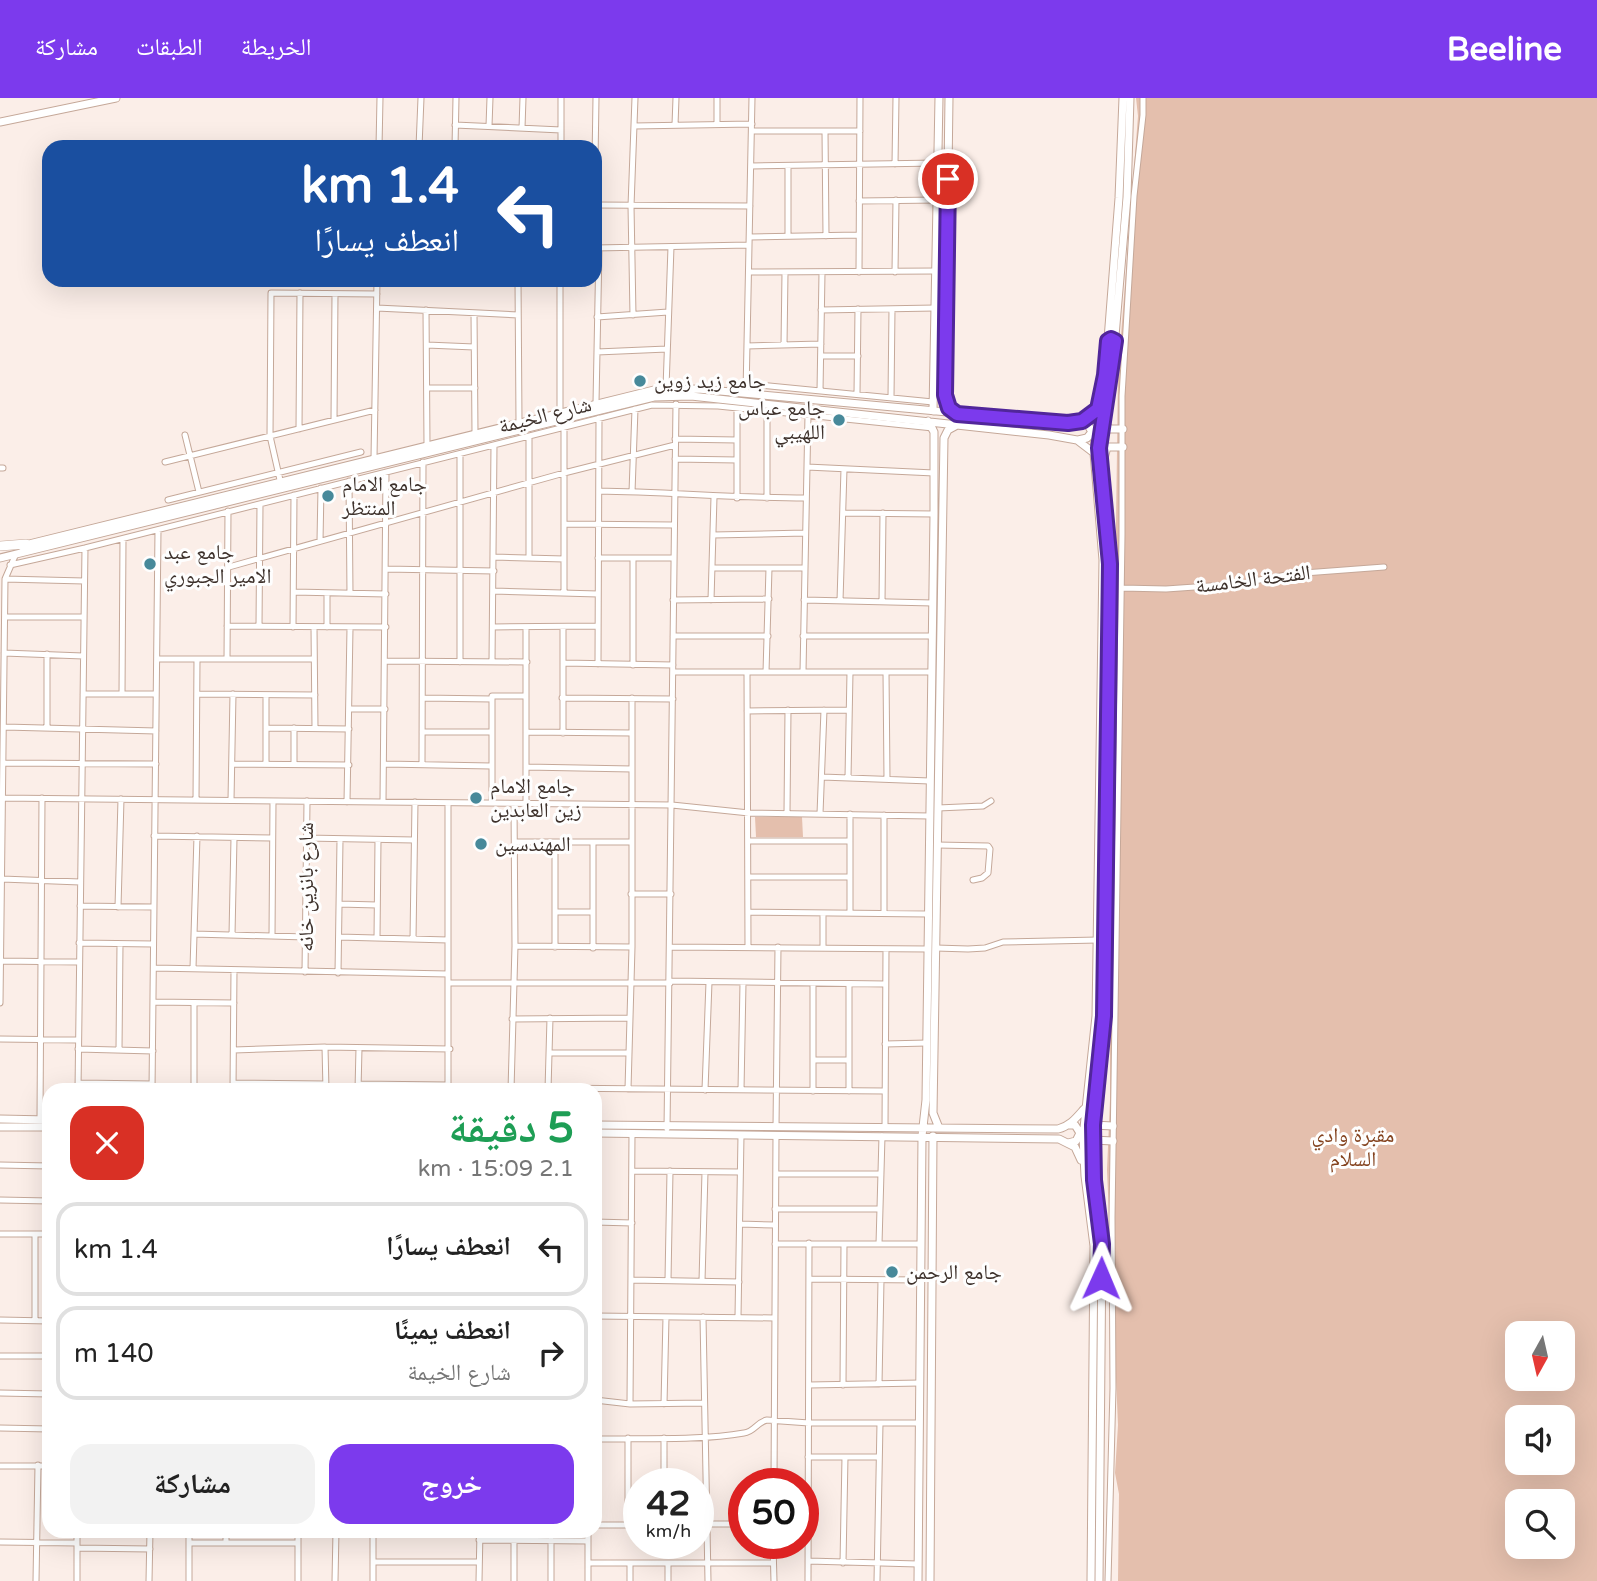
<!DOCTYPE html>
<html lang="ar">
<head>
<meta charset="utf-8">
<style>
  body { margin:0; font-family:"Varela Round","Noto Naskh Arabic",sans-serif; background:#f2f2f2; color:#222; direction:rtl; height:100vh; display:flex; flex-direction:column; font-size:26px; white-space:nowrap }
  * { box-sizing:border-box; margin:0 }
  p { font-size:23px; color:#767676 }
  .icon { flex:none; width:38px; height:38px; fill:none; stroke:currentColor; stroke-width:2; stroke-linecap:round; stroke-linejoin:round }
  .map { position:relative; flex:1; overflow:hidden; direction:ltr }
  .drawer { position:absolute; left:42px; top:985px; width:560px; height:455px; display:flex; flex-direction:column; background:#fff; border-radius:21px; box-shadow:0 7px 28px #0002; direction:rtl }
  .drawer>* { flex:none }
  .banner { position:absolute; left:42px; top:42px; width:560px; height:147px; border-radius:21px; box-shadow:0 7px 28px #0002; direction:rtl; background:#1a4fa0; color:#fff; overflow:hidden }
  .needle { width:46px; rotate:188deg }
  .buttons { position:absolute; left:1505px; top:1223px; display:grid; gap:14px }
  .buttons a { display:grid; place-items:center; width:70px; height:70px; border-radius:14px; background:#fff; box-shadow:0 7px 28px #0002; font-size:35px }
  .speed { position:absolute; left:623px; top:1370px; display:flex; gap:14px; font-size:35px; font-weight:700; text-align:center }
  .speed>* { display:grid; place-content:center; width:91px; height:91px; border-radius:50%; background:#fff; box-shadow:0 7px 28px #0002; line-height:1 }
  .speed small { font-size:18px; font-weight:400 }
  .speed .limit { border:10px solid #d22; background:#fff; color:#111 }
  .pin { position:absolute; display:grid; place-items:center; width:60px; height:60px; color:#fff; margin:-30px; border:4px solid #fff; border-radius:50%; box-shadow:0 2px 7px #0007 }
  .me { position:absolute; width:77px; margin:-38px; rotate:1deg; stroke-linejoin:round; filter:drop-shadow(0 0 5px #0008) }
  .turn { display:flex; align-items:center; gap:24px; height:147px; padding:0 28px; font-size:32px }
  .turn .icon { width:91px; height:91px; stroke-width:2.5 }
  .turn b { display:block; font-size:49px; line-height:60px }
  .round { display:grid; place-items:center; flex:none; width:74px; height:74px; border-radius:21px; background:#f2f2f2 }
  .summary { display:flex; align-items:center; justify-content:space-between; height:119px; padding:0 28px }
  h1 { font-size:42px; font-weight:800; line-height:52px; color:#1e9e55 }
  .primary-button { display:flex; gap:14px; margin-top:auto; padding:14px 28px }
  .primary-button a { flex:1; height:80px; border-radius:21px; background:#7c3aed; color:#fff; font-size:28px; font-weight:800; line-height:80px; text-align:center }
  .primary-button a+a { background:#f2f2f2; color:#222 }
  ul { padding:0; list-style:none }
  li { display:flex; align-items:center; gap:21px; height:94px; margin:0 14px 10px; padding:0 14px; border:4px solid #e0e0e0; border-radius:21px }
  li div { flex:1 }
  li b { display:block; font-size:26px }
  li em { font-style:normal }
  header { display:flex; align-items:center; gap:42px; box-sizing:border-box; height:98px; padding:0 35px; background:#7c3aed; color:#fff }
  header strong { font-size:33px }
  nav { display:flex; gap:38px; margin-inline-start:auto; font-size:24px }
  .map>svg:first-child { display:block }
</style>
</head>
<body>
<header>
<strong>Beeline</strong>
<nav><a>الخريطة</a><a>الطبقات</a><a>مشاركة</a></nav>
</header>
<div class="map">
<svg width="1597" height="1483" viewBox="0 0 1597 1483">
  <rect width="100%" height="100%" fill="#fbeee8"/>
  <path fill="#e4bfad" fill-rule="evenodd" d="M1136,0H1597V1483H1118L1119,1396L1115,1375L1118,1327L1107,1072L1110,1002V884L1118,276L1138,18ZM1517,1236H1563V1281H1517ZM1517,1320H1563V1365H1517ZM1517,1404H1563V1449H1517Z
    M755,719H802L803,739H756Z"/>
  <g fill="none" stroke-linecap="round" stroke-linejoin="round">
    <defs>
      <path id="street" d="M717,26V0
        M455,27L561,32
        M675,27L676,0
        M489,28L490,0
        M634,28L752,26
        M522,30L523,0
        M752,33H860
        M825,33L826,138
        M379,49L380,0
        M419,49L421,0
        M455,49L456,0
        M561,49V0
        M595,63L596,0
        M895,66L896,0
        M751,68L938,65
        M788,68V138
        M859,103L937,102
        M595,107L750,108
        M750,139L858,137
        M595,150L749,147
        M749,174L936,173
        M859,174L860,0
        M895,174L896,102
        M518,182L519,324
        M377,210L518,217
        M426,212L427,347
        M821,212L935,210
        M474,215L475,335
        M633,217L631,108L635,0
        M597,219L668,214
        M427,247L474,249
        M784,247L785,175
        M747,248L821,246
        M597,254L667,251
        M821,258H858
        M427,290H475
        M666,290L671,149
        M820,293L822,175
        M746,295L752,0
        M750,296L755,288L760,287L933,304
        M857,296L858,211
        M891,299L892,211
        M596,305L599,150
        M560,314V182
        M334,322L335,196
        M564,329V495
        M299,331L300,195
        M185,337L199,394
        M529,338V460
        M675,341L737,342
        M460,356V564
        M374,360L377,182
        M675,361L737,362
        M165,364L375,312
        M807,369L934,375
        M0,370H3
        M280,382L270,338L271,195L377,196
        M349,383L350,495
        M599,393C668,394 737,400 806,400
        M632,394L635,311
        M737,400V310
        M767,400V313
        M168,402L361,354
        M843,415L934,416
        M564,426L673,427
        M713,437L805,435
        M320,443L321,390
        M495,459L564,461
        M598,460H673
        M10,467L85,450L652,307L718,308L933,330
        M229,469L564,375L675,347
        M712,470H805
        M386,471L494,473
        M5,481L84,483
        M1122,490L1166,491L1238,486L1291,476L1384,469
        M494,493L598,496
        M294,494L386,496
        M673,502L769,501
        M711,502L714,399
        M804,502L933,505
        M840,503L844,371
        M882,504L883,415
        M5,519H84
        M227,528L386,529
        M259,528L260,406
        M293,529L294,397
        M314,529L315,630
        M327,529V495
        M493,529L598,528
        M526,530V706
        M673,538H768
        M803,538H932
        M4,555L83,558
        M157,561H314
        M227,561L228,413
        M386,563L527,564
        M492,564L494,347
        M563,565L673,567
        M598,566L599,320
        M633,567V460
        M673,574H932
        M747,574L748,849
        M766,574L769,470
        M803,574L808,317
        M886,574L887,681
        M83,596H156
        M122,596L123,441
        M197,596L315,597
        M423,600L492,601
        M562,600L673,601
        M349,611H385
        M747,613L849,612
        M5,629L156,633
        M47,630V556
        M266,630L349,631
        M422,634H492
        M526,634L632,635
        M563,635V529
        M4,665L156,666
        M233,666L349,667
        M266,666V597
        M294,666V630
        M385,666L491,668
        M422,666L423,364
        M526,669L632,671
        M822,679L930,683
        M848,680L850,574
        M0,700L672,707L749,715L930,718
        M196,702L197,561
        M231,702L233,596
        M347,704L350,530
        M383,704L386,374
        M448,705V992
        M492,705V598H526
        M938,710L983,708L991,703
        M787,715L788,612
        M820,716L824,612
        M154,738L272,740
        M306,740L414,742
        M749,743H850
        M516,744H631
        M593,744V850
        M937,747L988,748L990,751L988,775L982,780L973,782
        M748,779H850
        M2,781L80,784
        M631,796H671
        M339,806L377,807
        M80,808L154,809
        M118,809L121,701
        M555,814H593
        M748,814L928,816
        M823,815V850
        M850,815V716
        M884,815V717
        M194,836L306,839
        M232,837L234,740
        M272,838L273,703
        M339,839L448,842
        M377,840L378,742
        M413,841L415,704
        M79,845L153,846
        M515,848L632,849
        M555,849V744
        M670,849L928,851
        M936,850L968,851L985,850L1003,844L1098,842
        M1,863L79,864
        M154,870L448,876
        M193,870L197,738
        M305,874L307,703
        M338,875L340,742
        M670,883L885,886
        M448,885H670
        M813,886V993
        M153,904L234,905
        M0,905L5,481L15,458
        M512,921L630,920
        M0,941L78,942
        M885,946L927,945
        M325,949L326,992
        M78,951L153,953
        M119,952L120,846
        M234,952L325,949L450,951
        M549,955H628
        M813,962H849
        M78,985L152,986
        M233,985L326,986
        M358,986L448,987
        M548,990L885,993
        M628,991L632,849V600
        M78,992L85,450
        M152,992L158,432
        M194,992V905
        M233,992L234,872
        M358,992L359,950
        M511,992L515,848L514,706
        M548,992L550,920
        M705,992L709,884
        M741,992L743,885
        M849,993V886
        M40,1021L42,700
        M776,1029L778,849
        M885,1030L886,851
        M667,1031L676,306
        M0,1067L49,1068
        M633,1073L740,1074
        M776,1076H881
        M0,1102L49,1103
        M775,1111H880
        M595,1124L632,1125
        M740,1126L775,1127
        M0,1136H49
        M35,1136V1222
        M775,1146H921
        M879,1146L882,1038
        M809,1181L921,1182
        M631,1182L739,1184
        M668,1182L670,1073
        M702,1183L705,1074
        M595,1218L774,1220
        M703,1219L708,1483
        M738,1219L741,1037
        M0,1222L49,1223
        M0,1258H49
        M879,1286L881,1182
        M809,1287L920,1285
        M843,1287L844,1146
        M0,1295L49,1296
        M595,1302L630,1306L704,1305
        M630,1306L632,1036
        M664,1306L666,1219
        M0,1330L49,1331
        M628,1340V1427
        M595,1341C641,1340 699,1343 744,1335C754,1334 757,1324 767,1322L809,1325H919
        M808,1359H879
        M0,1368H49
        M664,1386V1340
        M774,1386L776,1037
        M698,1426H744
        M595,1427H639
        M189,1433V1483
        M479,1442L588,1443
        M514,1442V1483
        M0,1444L77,1445
        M189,1445H298
        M226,1445V1433
        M773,1446L774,1483
        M77,1450L150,1451
        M808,1463L918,1466
        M373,1464H479
        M588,1465H773
        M843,1465L845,1359
        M36,1483L38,1367
        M77,1483V1433
        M149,1483L150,1433
        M298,1483V1433
        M335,1483L336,1433
        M373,1483V1433
        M479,1483L480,1433
        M551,1483V1442
        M588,1483V1433
        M630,1483V1465
        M668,1483V1465
        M808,1483L809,1145
        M877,1483L880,1325
        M1108,1483L1113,1290L1112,1120L1122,437V298L1134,98L1143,17V0"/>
      <path id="secondary" d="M949,0L945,297L949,310L956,315
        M0,24L116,0
        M933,313L939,0
        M1105,322L1109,331H1123
        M1077,324L1088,327L1092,334L1087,340L1078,342
        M1104,360L1107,349H1123
        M21,448L654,292L698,291L1067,325L1082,323L1098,311
        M0,460L654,299L691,298L1049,337L1077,342L1094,355
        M0,1021L49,1022
        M595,1027L1058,1031C1070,1028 1076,1020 1084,1011
        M1093,1027L1113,1028
        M0,1029H49
        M939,1030L933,1015L944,340L948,332L959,326
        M595,1035L1059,1041L1075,1049L1081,1062
        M1093,1042L1113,1043
        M1068,1045L1076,1043L1080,1035L1075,1027H1069
        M918,1483L922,1038L926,1002L934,416V334L928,323
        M930,1483L933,1038
        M1091,1483L1094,1148L1085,1078L1083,1039L1096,918L1103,462L1094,355L1096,329L1106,267L1119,100L1123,0
        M1099,1483L1102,1146L1094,1082L1093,1027L1104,918L1109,466L1108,424L1099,350L1113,261L1127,99L1130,0"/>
      <path id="highway" d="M0,448L26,446"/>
    </defs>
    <use href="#street" stroke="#c5a899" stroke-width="7"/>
    <use href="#secondary" stroke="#c5a899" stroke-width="9"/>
    <use href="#highway" stroke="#c5a899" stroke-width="10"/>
    <use href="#street" stroke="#fff" stroke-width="5"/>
    <use href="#secondary" stroke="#fff" stroke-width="7"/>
    <use href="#highway" stroke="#fff" stroke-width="9"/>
  </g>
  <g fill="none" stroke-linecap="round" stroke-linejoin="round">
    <defs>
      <path id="route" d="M948,81L945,297L949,310L957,316L1068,325L1082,323L1098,311L1105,277L1108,243L1111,241L1115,243L1099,350L1110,466L1104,918L1093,1027L1094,1082L1102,1146L1101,1180"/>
    </defs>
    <use href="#route" stroke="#51269a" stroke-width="18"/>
    <use href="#route" stroke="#7c3aed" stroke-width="12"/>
  </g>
  <g fill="#47899a" stroke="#fefefe" stroke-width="2.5">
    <circle cx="640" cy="283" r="7"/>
    <circle cx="839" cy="322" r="7"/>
    <circle cx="328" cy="398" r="7"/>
    <circle cx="150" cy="466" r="7"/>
    <circle cx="476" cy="700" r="7"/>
    <circle cx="481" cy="746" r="7"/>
    <circle cx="892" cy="1174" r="7"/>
  </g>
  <g text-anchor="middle" stroke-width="6" stroke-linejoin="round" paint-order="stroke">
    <g font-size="21" fill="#3d312b" stroke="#fefefe" text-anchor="start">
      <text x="654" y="290">جامع زيد زوين</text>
      <text x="825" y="317" text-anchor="end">جامع عباس<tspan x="825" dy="24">اللهيبي</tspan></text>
      <text x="342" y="393">جامع الامام<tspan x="342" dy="24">المنتظر</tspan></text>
      <text x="164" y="461">جامع عبد<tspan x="164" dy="24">الامير الجبوري</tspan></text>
      <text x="490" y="695">جامع الامام<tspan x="490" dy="24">زين العابدين</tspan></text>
      <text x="495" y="753">المهندسين</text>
      <text x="906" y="1181">جامع الرحمن</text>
    </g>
    <g font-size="21" fill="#3d312b" stroke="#fefefe">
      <text transform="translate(545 317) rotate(-14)" y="7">شارع الخيمة</text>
      <text transform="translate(1253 481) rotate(-7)" y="7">الفتحة الخامسة</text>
      <text transform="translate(306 789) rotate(-90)" y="7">شارع بانزين خانه</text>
    </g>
    <g font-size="21" fill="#84431f" stroke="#fefefe">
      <text x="1353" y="1044">مقبرة وادي<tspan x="1353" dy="24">السلام</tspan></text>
    </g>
  </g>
</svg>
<div class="buttons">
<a><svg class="needle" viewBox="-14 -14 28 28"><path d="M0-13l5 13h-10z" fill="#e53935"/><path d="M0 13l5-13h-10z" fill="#767676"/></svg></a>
<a><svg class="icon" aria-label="sound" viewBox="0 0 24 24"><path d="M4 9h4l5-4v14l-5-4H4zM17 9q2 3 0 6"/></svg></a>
<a><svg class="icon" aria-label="search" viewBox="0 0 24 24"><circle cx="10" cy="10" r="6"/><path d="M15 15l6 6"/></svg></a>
</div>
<div class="speed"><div>42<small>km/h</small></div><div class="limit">50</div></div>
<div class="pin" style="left:948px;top:81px;background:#d93025"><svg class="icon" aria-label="arrive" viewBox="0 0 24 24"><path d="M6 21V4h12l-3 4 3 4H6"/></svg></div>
<svg class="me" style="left:1101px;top:1180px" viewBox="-20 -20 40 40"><path d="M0-17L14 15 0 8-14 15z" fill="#7c3aed" stroke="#fff" stroke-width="4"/></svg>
<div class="banner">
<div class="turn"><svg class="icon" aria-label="left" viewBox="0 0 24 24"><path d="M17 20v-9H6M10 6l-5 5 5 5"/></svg><div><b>1.4 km</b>انعطف يسارًا</div></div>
</div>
<section class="drawer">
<div class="summary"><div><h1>5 دقيقة</h1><p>2.1 km · 15:09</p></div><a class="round" style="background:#d93025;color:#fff"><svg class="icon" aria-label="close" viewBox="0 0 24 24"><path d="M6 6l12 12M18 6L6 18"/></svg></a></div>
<ul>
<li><svg class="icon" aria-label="left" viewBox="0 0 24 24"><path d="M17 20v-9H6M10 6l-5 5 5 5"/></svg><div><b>انعطف يسارًا</b></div><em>1.4 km</em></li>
<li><svg class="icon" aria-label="right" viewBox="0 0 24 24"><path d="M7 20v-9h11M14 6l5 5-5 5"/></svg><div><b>انعطف يمينًا</b><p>شارع الخيمة</p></div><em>140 m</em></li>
</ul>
<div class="primary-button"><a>خروج</a><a>مشاركة</a></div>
</section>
</div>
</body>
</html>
